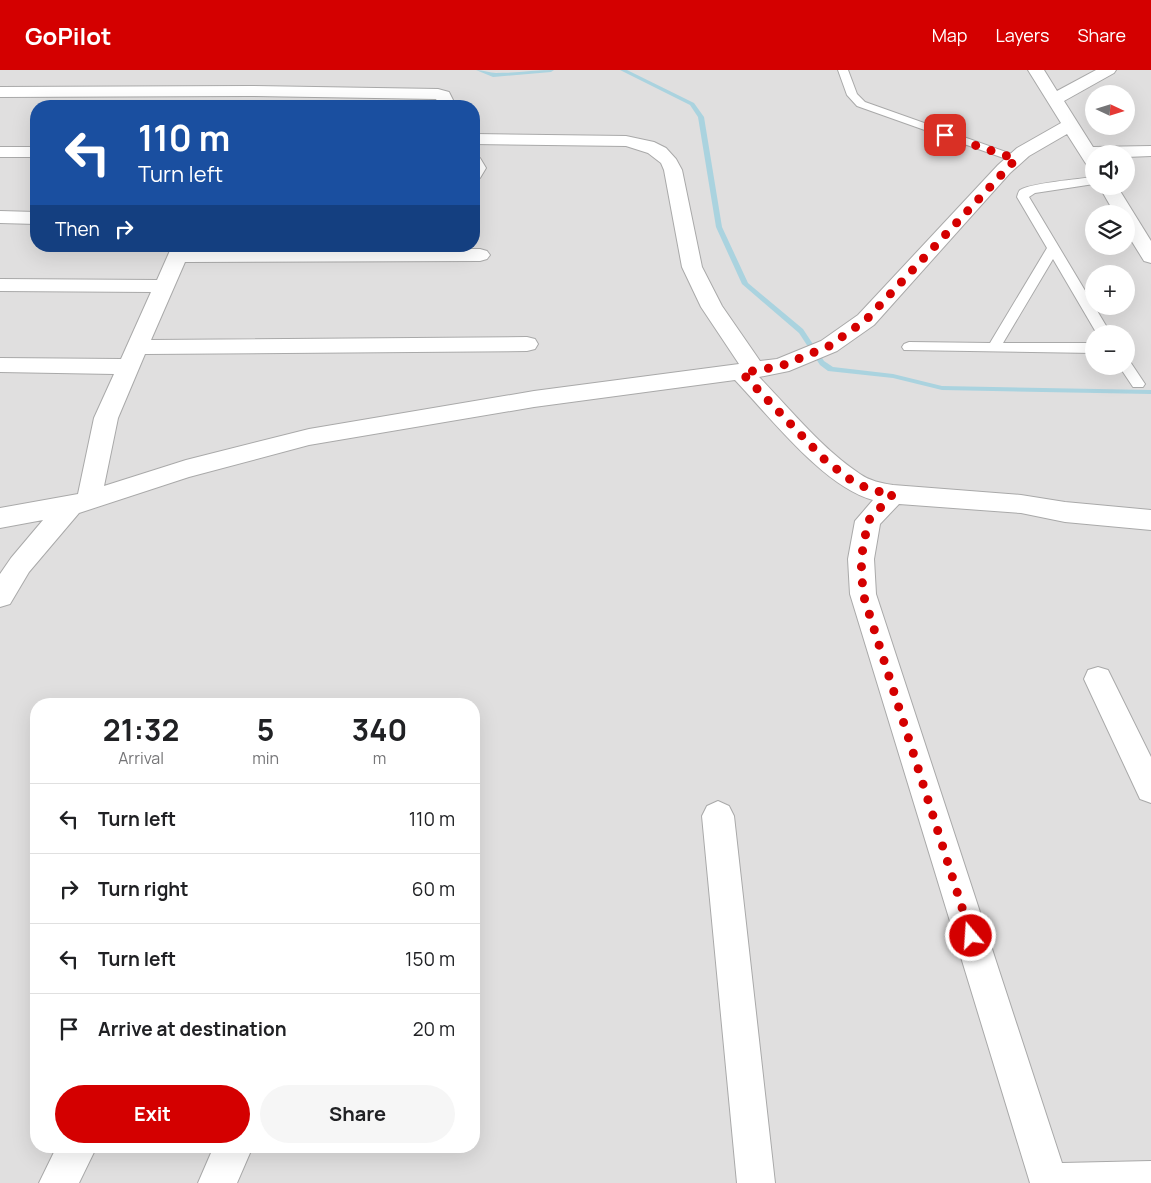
<!DOCTYPE html>
<html lang="en">
<head>
<meta charset="utf-8">
<style>
  body { margin:0; font-family:Manrope,sans-serif; background:#f6f6f6; color:#202124; height:100vh; display:flex; flex-direction:column; font-size:19px; white-space:nowrap }
  * { box-sizing:border-box; margin:0 }
  p { font-size:16px; color:#757577 }
  .icon { flex:none; width:28px; height:28px; fill:none; stroke:currentColor; stroke-width:2; stroke-linecap:round; stroke-linejoin:round }
  .map { position:relative; flex:1; overflow:hidden }
  .panel { position:absolute; left:30px; top:628px; width:450px; height:455px; display:flex; flex-direction:column; background:#fff; border-radius:20px; box-shadow:0 5px 20px #0002 }
  .panel>* { flex:none }
  .hud { position:absolute; left:30px; top:30px; width:450px; height:152px; border-radius:20px; box-shadow:0 5px 20px #0002; background:#1a4fa0; color:#fff; overflow:hidden }
  .needle { width:32px; rotate:94deg }
  .tools { position:absolute; left:1085px; top:15px; display:grid; gap:10px }
  .tools a { display:grid; place-items:center; width:50px; height:50px; border-radius:50%; background:#fff; box-shadow:0 5px 20px #0002; font-size:25px }
  .pin { position:absolute; display:grid; place-items:center; width:42px; height:42px; color:#fff; margin:-21px; border-radius:10px; box-shadow:0 2px 8px #0006 }
  .me { position:absolute; width:55px; margin:-28px; rotate:342deg; stroke-linejoin:round; filter:drop-shadow(0 0 4px #0008) }
  .turn { display:flex; align-items:center; gap:18px; height:105px; padding:0 25px; font-size:22px }
  .turn .icon { width:65px; height:65px; stroke-width:2.5 }
  .turn b { display:block; font-size:35px; line-height:42px }
  .then { display:flex; align-items:center; height:48px; padding:0 25px; background:#0003; gap:10px; font-size:19px }
  .eta { display:flex; justify-content:space-evenly; align-items:center; height:85px; text-align:center }
  .eta b { font-size:30px; font-weight:700; line-height:35px }
  .button { display:flex; gap:10px; margin-top:auto; padding:10px 25px }
  .button a { flex:1; height:58px; border-radius:30px; background:#d40000; color:#fff; font-size:20px; font-weight:700; line-height:58px; text-align:center }
  .button a+a { background:#f6f6f6; color:#202124 }
  ul { padding:0; list-style:none }
  li { display:flex; align-items:center; gap:15px; height:70px; padding:0 25px; border-top:1px solid #e0e0e0 }
  li div { flex:1 }
  li b { display:block; font-size:19px }
  li em { font-style:normal }
  header { display:flex; align-items:center; gap:30px; box-sizing:border-box; height:70px; padding:0 25px; background:#d40000; color:#fff }
  header strong { font-size:24px }
  nav { display:flex; gap:28px; margin-inline-start:auto; font-size:18px }
  .map>svg:first-child { display:block }
</style>
</head>
<body>
<header>
<strong>GoPilot</strong>
<nav><a>Map</a><a>Layers</a><a>Share</a></nav>
</header>
<div class="map">
<svg width="1151" height="1113" viewBox="0 0 1151 1113">
  <rect width="100%" height="100%" fill="#f2efe9"/>
  <path fill="#e0dfdf" fill-rule="evenodd" d="M0,0H1151V1113H0ZM1094,24H1126V56H1094ZM36,36H474V176H36ZM1094,84H1126V116H1094ZM1094,144H1126V176H1094ZM1094,204H1126V236H1094ZM1094,264H1126V296H1094ZM36,634H474V1076H36Z"/>
  <g fill="none" stroke-linecap="round" stroke-linejoin="round">
    <path fill="#aad3df" fill-rule="evenodd" d="M476,0C483,0 490,3 496,3C515,3 534,0 554,0L551,2L493,7Z
      M620,0H627L694,33L704,47L722,157L748,213L803,259L824,291L833,297L893,304L942,316L1151,320V324L942,320L893,308L828,301L820,295L799,263L742,214L716,157L698,47L690,35Z"/>
    <defs>
      <path id="lane" d="M838,0H848L857,24L865,32L1020,87L1022,89L1020,91H1012L857,36L847,25Z
        M1094,107V114L1035,123L1029,127L1111,264H1097L1053,189L1003,273H1094V283L904,280L902,277L904,274L909,272L990,273L1047,178L1017,127C1018,124 1018,122 1020,120C1031,113 1079,109 1094,107Z
        M1126,291L1131,293L1145,314L1143,317H1133L1119,296H1126Z"/>
      <path id="street" d="M1028,0H1044L1057,21L1096,0H1116L1114,3L1064,31L1093,77L1151,76V86L1126,87V84H1094V98L1088,97L1067,64L1029,86L1010,103L874,255L837,281L789,301L759,307C790,339 823,380 860,404C870,411 881,413 893,415L1021,425L1065,432L1151,440V460L1065,452L1021,443L899,434L880,454L874,489L876,524L1062,1093L1151,1091V1113H1030L850,524L848,489L855,451L873,430C824,417 770,347 735,310L534,337L309,375L189,407L79,443L29,502L10,534L0,537V504L11,488L43,450L0,458V438L78,424L94,348L114,304L0,302V288L121,289L151,222L0,221V209L157,210L172,176H192L190,180L480,179L487,181L490,185L487,189L480,191L185,192L151,270L527,267L535,269L538,274L535,279L527,281L145,284L118,348L104,416L186,390L309,359L534,321L739,294L701,237L682,197L664,100L661,93L648,83L626,76L474,74V64L626,66L654,72L666,78L676,89L682,100L702,197L722,236L760,291L777,289L821,271L858,245L998,95L1017,78L1061,53Z
        M249,16L438,19L449,22L456,36H440L436,29L249,26L0,27V17Z
        M0,77H36V87H0Z
        M474,87L480,88L486,98L480,108L474,109Z
        M1099,116H1117L1151,171V193L1144,191L1126,162V144H1115Z
        M0,141L36,142V154L0,153Z
        M1098,597L1108,600L1151,687V733L1140,729L1084,609L1088,600Z
        M718,731L729,736L734,746L775,1113H737L702,746L707,736Z
        M57,1076H97L79,1113H39Z
        M214,1076H253L237,1113H198Z"/>
    </defs>
    <use href="#lane" stroke="#a9a9a9" stroke-width="2"/>
    <use href="#street" stroke="#a9a9a9" stroke-width="2"/>
    <use href="#lane" fill="#fff" fill-rule="evenodd"/>
    <use href="#street" fill="#fff" fill-rule="evenodd"/>
  </g>
  <g fill="none" stroke-linecap="round" stroke-linejoin="round">
    <path stroke="#d40000" stroke-width="9" stroke-dasharray="0 16.2" d="M945,65L1016,89L866,250L829,276L781,296L742,303L825,390L852,411L871,420L893,424L868,451L861,489L863,524L971,866"/>
  </g>
</svg>
<div class="tools">
<a><svg class="needle" viewBox="-14 -14 28 28"><path d="M0-13l5 13h-10z" fill="#e53935"/><path d="M0 13l5-13h-10z" fill="#757577"/></svg></a>
<a><svg class="icon" aria-label="sound" viewBox="0 0 24 24"><path d="M4 9h4l5-4v14l-5-4H4zM17 9q2 3 0 6"/></svg></a>
<a><svg class="icon" aria-label="layers" viewBox="0 0 24 24"><path d="M12 4l9 5-9 5-9-5zM3 14l9 5 9-5"/></svg></a>
<a>+</a>
<a>−</a>
</div>
<div class="pin" style="left:945px;top:65px;background:#d93025"><svg class="icon" aria-label="arrive" viewBox="0 0 24 24"><path d="M6 21V4h12l-3 4 3 4H6"/></svg></div>
<svg class="me" style="left:971px;top:866px" viewBox="-20 -20 40 40"><circle r="17" fill="#d40000" stroke="#fff" stroke-width="3"/><path d="M0-11L8 9 0 5-8 9z" fill="#fff"/></svg>
<div class="hud">
<div class="turn"><svg class="icon" aria-label="left" viewBox="0 0 24 24"><path d="M17 20v-9H6M10 6l-5 5 5 5"/></svg><div><b>110 m</b>Turn left</div></div>
<div class="then">Then<svg class="icon" aria-label="right" viewBox="0 0 24 24"><path d="M7 20v-9h11M14 6l5 5-5 5"/></svg></div>
</div>
<section class="panel">
<div class="eta">
<div><b>21:32</b><p>Arrival</p></div>
<div><b>5</b><p>min</p></div>
<div><b>340</b><p>m</p></div>
</div>
<ul>
<li><svg class="icon" aria-label="left" viewBox="0 0 24 24"><path d="M17 20v-9H6M10 6l-5 5 5 5"/></svg><div><b>Turn left</b></div><em>110 m</em></li>
<li><svg class="icon" aria-label="right" viewBox="0 0 24 24"><path d="M7 20v-9h11M14 6l5 5-5 5"/></svg><div><b>Turn right</b></div><em>60 m</em></li>
<li><svg class="icon" aria-label="left" viewBox="0 0 24 24"><path d="M17 20v-9H6M10 6l-5 5 5 5"/></svg><div><b>Turn left</b></div><em>150 m</em></li>
<li><svg class="icon" aria-label="arrive" viewBox="0 0 24 24"><path d="M6 21V4h12l-3 4 3 4H6"/></svg><div><b>Arrive at destination</b></div><em>20 m</em></li>
</ul>
<div class="button"><a>Exit</a><a>Share</a></div>
</section>
</div>
</body>
</html>
